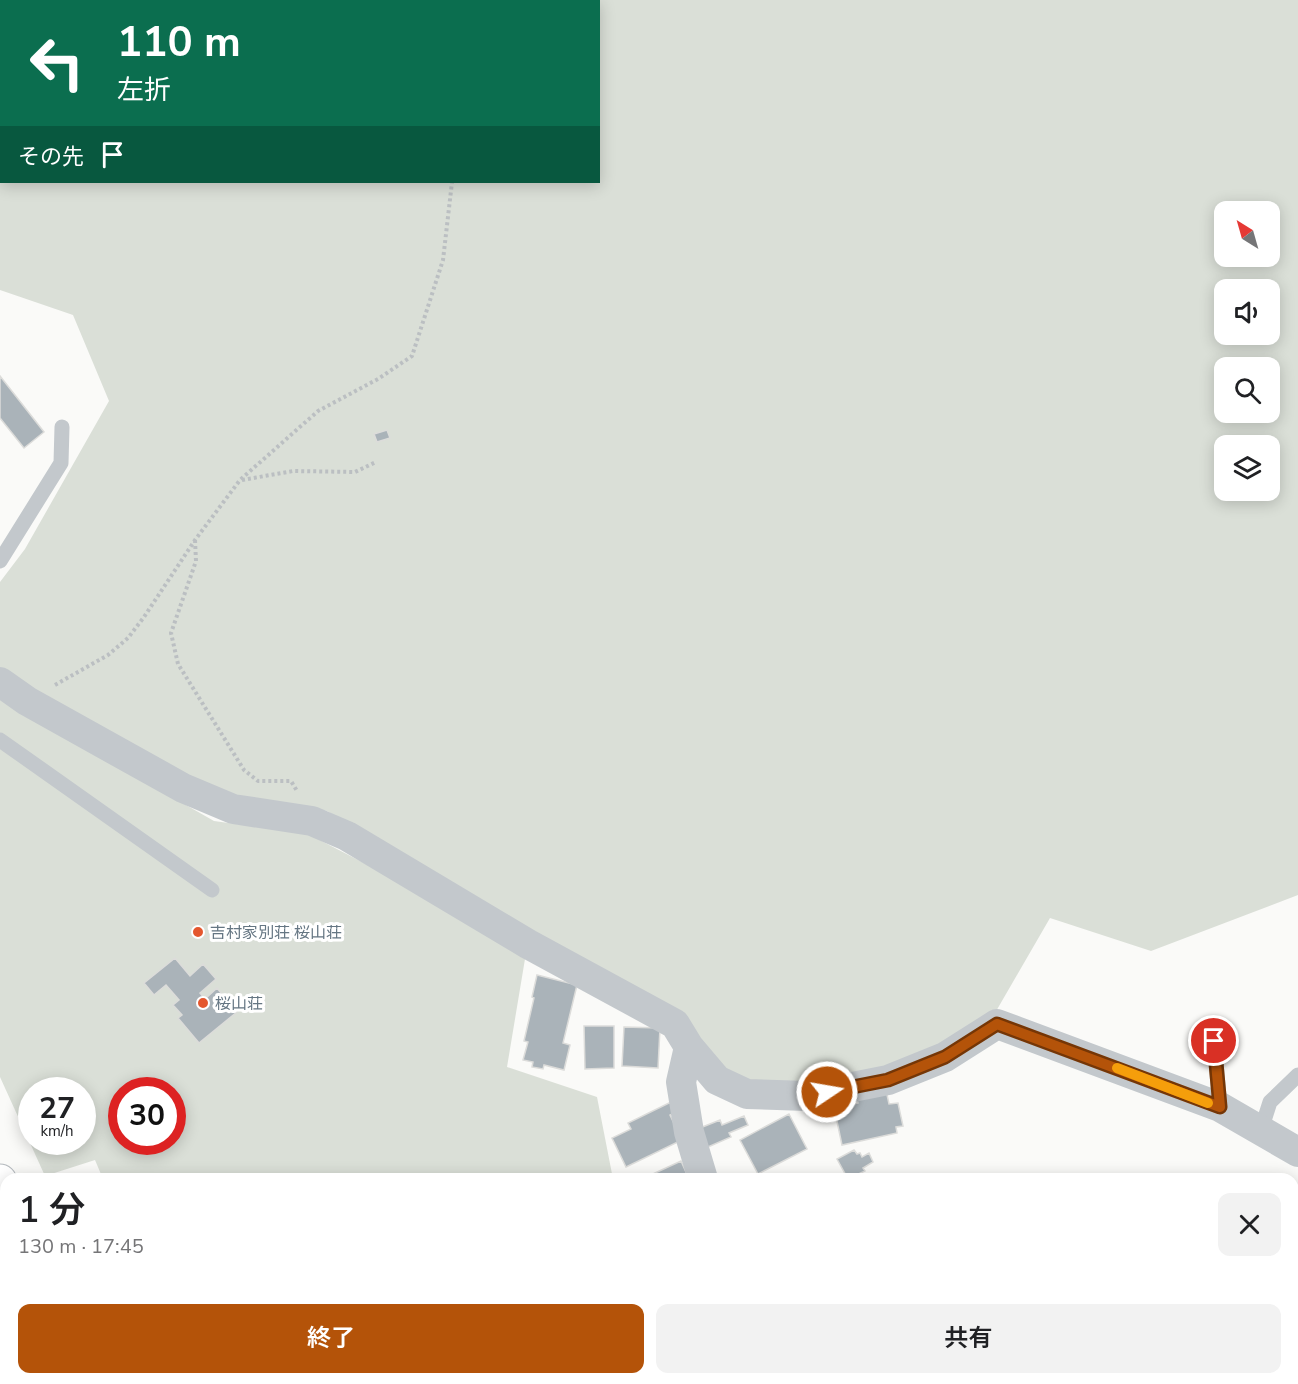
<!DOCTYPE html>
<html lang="ja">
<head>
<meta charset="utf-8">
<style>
  body { margin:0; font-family:"Nunito Sans","Noto Sans JP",sans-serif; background:#f2f2f2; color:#202124; height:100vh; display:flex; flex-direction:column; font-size:22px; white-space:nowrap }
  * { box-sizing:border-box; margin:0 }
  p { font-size:20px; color:#757577 }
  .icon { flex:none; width:33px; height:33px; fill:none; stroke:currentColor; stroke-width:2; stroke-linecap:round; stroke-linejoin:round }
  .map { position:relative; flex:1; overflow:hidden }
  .panel { position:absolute; left:0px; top:1173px; width:1299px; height:212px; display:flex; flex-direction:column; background:#fff; border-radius:18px 18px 0 0; box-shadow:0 3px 15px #0003 }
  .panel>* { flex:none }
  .guide { position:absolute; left:0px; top:0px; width:600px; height:183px; box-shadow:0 3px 15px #0003; background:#0b6e4f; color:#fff; overflow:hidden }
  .needle { width:39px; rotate:323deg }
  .tools { position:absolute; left:1214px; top:201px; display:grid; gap:12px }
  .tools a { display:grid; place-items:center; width:66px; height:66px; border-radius:12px; background:#fff; box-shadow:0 3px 15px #0003; font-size:30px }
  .speed { position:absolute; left:18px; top:1077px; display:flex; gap:12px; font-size:30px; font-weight:700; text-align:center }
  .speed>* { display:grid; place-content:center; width:78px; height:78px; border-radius:50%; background:#fff; box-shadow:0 3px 15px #0003; line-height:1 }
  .speed small { font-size:15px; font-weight:400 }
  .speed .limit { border:9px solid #d22; background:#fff; color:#111 }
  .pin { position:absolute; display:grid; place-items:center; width:51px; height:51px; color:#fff; margin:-26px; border:3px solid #fff; border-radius:50%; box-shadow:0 2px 6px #0007 }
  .me { position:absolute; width:66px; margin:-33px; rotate:78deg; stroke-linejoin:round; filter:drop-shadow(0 0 4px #0008) }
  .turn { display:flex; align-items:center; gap:21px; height:126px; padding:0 18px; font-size:27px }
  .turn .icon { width:78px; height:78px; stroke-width:2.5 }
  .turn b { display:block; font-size:42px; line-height:51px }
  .then { display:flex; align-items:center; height:57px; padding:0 18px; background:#0003; gap:12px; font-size:22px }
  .round { display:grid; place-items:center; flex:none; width:63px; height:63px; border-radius:12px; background:#f2f2f2 }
  .overview { display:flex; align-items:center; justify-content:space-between; height:102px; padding:0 18px }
  h1 { font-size:36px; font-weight:600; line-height:45px }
  .cta { display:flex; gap:12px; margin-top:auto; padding:12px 18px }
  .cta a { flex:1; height:69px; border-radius:12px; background:#b45309; color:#fff; font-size:24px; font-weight:600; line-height:69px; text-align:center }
  .cta a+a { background:#f2f2f2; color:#202124 }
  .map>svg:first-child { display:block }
</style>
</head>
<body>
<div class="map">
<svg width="1298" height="1384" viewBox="0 0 1298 1384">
  <rect width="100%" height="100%" fill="#fafaf8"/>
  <path fill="#dadfd7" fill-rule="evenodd" d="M0,0H1298V895L1151,951L1050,918L995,1013L942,1050L808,1088L749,1083L725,1072L611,978L327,811L238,797L192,779L53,702L0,667V582L25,549L109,401L73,315L0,290ZM2,2H598V182H2ZM1224,212H1269V256H1224ZM1224,290H1269V334H1224ZM1224,368H1269V412H1224ZM1224,446H1269V490H1224Z
    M0,694L28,715L214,821L308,834L470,918L526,953L507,1067L597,1097L613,1179H103L95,1160L45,1176L0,1077ZM32,1090H82V1142H32ZM122,1090H172V1142H122Z
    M181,1379H286L282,1384H191Z"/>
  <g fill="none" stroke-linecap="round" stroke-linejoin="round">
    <path stroke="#bbc7cb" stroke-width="8" d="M1293,1268L1298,1264
      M1045,1384L1056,1378"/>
  </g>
  <path fill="#aab3b9" stroke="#dcdcda" stroke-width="1.5" d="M0,376L44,432L24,448L0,418Z
    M387,430L390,438L377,442L374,434Z
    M175,958L190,976L203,964L216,979L200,993L205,999L217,988L237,1012L199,1043L178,1018L182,1015L173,1005L179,1000L166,985L154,995L144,983Z
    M537,975L577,985L563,1043L570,1045L564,1070L544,1065L543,1069L532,1067L533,1062L523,1060L528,1042L524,1041L534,998L532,997Z
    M584,1026H614V1068L585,1069Z
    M624,1027L660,1028L658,1068L622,1066Z
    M886,1090L889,1104L898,1103L903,1126L896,1127L897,1133L842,1145L835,1112L845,1110L844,1106L858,1103L856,1096Z
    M671,1102L676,1112L670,1115L682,1140L626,1167L612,1138L631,1129L628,1123Z
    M789,1114L807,1149L758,1174L740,1140Z
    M744,1116L748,1125L729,1133L731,1137L708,1147L700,1128L720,1120L722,1125Z
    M854,1150L857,1154L860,1153L862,1157L869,1153L873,1162L863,1168L865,1171L848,1179L837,1159Z
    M681,1161L689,1179H642Z
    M0,1238L6,1253V1295L0,1280Z
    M0,1310L6,1325V1368L0,1371Z
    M6,1373V1378H51L52,1381L46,1384H0V1376Z
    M321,1378H346L345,1384H320Z
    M358,1378H408V1383L413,1384H358Z
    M477,1378H506L505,1380L510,1384H484Z
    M631,1378H645L662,1384H629Z
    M756,1378H779L783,1384H748Z
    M812,1378H853L857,1384H816Z"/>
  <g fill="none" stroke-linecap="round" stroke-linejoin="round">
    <defs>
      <path id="secondary" d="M1293,1292L1298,1289
        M1186,1384L1192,1378"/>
      <path id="primary" d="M0,1181L6,1194
        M95,1378L99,1384"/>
    </defs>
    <use href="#secondary" stroke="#b3babf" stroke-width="35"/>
    <use href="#primary" stroke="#b5babe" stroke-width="35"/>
    <path stroke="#bbbfc2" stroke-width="4" stroke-dasharray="3 3" stroke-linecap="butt" d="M464,2L465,0
      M242,480L293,471L355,472L376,462
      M195,540L196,561L171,633L178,664L244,770L258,781H291L297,791
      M55,685L108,655L128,638L144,617L195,540L240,480L318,411L378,379L412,356L443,260L452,182"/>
    <path stroke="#c3c8cc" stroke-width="15" d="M0,561L61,463L62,427
      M0,740L212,890
      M1214,1041L1220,1107
      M1261,1130L1270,1102L1298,1075"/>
    <path stroke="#c3c8cc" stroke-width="30" d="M0,682L27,701L183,788L233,809L312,821L347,836L528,944L675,1024L689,1047L717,1080L747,1094L807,1096L888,1080L945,1057L997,1024L1220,1107L1298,1152
      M689,1047L681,1082L689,1132L703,1179
      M800,1378L804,1384"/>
    <use href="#secondary" stroke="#fff" stroke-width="33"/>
    <use href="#primary" stroke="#fff" stroke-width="33"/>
  </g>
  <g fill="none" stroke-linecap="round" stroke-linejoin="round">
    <defs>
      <path id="route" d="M827,1092L888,1080L945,1057L997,1024L1220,1107L1214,1041"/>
    </defs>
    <use href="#route" stroke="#753606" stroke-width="15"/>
    <use href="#route" stroke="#b45309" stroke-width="10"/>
    <path stroke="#f59e0b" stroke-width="10" d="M1117,1068L1208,1103"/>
  </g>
  <g fill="#e4572e" stroke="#fff" stroke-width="2">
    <circle cx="198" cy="932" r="6"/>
    <circle cx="203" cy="1003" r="6"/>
  </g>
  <g text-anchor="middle" stroke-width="6" stroke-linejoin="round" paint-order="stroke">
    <g font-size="16" fill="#657683" stroke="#fff" text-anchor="start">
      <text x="210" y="938">吉村家別荘 桜山荘</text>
      <text x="215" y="1009">桜山荘</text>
    </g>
  </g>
</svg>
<div class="tools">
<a><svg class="needle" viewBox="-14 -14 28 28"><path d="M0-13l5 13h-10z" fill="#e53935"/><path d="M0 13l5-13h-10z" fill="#757577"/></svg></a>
<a><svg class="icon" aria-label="sound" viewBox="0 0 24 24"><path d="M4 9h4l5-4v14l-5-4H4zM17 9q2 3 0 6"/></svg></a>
<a><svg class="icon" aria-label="search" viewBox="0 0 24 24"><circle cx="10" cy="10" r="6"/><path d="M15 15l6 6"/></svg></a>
<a><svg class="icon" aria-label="layers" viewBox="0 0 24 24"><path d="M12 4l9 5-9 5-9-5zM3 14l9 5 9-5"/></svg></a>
</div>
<div class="speed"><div>27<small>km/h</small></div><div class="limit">30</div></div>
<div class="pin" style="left:1214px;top:1041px;background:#d93025"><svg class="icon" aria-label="arrive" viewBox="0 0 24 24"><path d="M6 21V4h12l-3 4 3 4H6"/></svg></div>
<svg class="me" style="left:827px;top:1092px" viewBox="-20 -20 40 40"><circle r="17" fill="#b45309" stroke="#fff" stroke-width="3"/><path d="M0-11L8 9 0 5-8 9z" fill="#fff"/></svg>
<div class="guide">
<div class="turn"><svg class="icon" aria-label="left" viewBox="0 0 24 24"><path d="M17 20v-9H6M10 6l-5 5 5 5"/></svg><div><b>110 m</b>左折</div></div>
<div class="then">その先<svg class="icon" aria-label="arrive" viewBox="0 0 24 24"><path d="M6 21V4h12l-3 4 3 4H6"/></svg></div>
</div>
<section class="panel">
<div class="overview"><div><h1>1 分</h1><p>130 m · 17:45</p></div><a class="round"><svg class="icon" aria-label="close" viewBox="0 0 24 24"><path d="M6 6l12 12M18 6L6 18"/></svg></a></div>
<div class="cta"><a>終了</a><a>共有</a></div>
</section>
</div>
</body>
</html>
